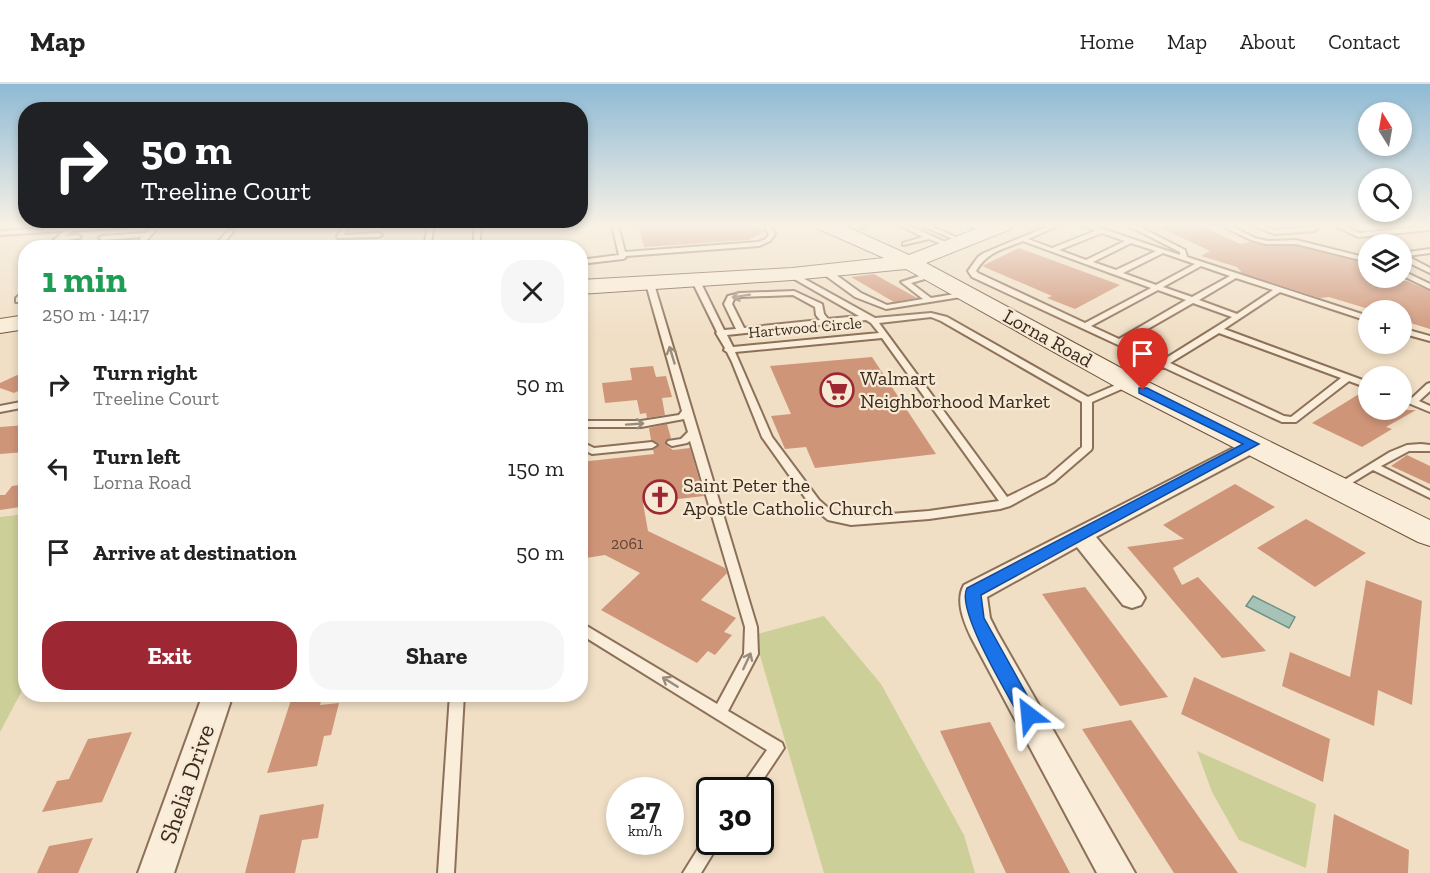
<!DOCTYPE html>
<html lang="en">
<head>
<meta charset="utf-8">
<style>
  body { margin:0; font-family:"Zilla Slab",serif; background:#f6f6f6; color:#222; height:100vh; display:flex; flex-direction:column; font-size:22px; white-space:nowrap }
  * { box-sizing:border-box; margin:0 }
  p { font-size:20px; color:#767676 }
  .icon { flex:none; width:33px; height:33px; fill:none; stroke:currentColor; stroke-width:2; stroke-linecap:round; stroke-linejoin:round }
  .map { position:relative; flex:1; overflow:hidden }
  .drawer { position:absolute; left:18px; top:156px; width:570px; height:462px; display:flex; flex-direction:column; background:#fff; border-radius:24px; box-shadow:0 3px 9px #0003 }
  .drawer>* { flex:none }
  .banner { position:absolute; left:18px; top:18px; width:570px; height:126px; border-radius:24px; box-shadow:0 3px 9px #0003; background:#202124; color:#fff; overflow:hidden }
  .needle { width:39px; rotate:349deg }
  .fabs { position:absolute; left:1358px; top:18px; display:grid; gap:12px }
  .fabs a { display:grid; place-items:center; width:54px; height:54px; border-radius:50%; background:#fff; box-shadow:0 3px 9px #0003; font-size:30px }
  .speed { position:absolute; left:606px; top:693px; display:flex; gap:12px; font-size:30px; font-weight:700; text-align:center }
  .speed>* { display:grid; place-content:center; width:78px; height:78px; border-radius:50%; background:#fff; box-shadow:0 3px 9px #0003; line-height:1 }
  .speed small { font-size:15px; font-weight:400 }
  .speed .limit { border:3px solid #111; border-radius:9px; background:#fff; color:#111 }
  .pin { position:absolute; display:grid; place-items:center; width:51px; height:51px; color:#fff; margin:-62px -26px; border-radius:50% 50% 50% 0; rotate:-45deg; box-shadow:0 0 6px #0007 }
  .pin .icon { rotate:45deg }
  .me { position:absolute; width:66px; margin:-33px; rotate:331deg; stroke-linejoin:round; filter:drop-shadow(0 0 4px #0008) }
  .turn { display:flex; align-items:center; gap:21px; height:126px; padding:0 24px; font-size:27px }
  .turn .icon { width:78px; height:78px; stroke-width:2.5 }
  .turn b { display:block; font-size:42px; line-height:51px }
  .round { display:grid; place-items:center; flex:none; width:63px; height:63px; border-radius:24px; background:#f6f6f6 }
  .overview { display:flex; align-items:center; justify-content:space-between; height:102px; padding:0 24px }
  h1 { font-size:36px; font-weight:700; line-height:45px; color:#1e9e55 }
  .primary-button { display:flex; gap:12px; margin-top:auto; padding:12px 24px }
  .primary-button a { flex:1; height:69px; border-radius:24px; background:#9d2833; color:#fff; font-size:24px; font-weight:700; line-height:69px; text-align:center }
  .primary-button a+a { background:#f6f6f6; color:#222 }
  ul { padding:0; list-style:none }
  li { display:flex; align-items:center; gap:18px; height:84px; padding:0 24px }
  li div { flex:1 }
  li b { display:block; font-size:22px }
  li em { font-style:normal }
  header { display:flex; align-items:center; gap:36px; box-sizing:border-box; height:84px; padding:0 30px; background:#fff; border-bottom:2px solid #e0e0e0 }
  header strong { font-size:28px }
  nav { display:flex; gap:33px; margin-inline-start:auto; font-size:21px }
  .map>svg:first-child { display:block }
</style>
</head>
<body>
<header>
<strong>Map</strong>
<nav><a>Home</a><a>Map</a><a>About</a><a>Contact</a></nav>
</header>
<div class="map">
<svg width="1430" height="789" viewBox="0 0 1430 789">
  <rect width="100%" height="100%" fill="#f0dfc5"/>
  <path fill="#cdcf98" d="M25,430V601L0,648V433Z
    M824,532L881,600L964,751L975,789H824L754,551Z
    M1197,667L1316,720L1306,784L1239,756L1212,708Z"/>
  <path fill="#a7c3b8" stroke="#6d9285" stroke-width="1.5" d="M1253,512L1295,533L1289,544L1246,522Z"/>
  <path fill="#cf9579" d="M638,141H752L765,147L749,156L644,163Z
    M1155,141H1198L1240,160L1250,158L1265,162H1296L1368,180V194L1407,197L1430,207V245L1401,236V226H1372L1329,213L1320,214L1242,189L1237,183L1201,172L1210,167Z
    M1019,164L1120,201L1075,225L1047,214L1052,212L982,182Z
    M874,190L917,214L894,218L851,193Z
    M872,273L936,370L815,384L806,363L785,365L771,332L791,330L770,282Z
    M653,282L656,293L666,292L672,313L662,314L665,331L647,334L646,329L640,330L637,316L605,319L602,299L632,296L630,284Z
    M26,287V303L14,309L0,304V299Z
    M1359,310L1368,314V326H1416L1386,343L1392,345L1362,363L1312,339Z
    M667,340L671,354L665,360L673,366L690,364L704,412L643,419L648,447L725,484L727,489L701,516L736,534L724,548L732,551L715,571L708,567L697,579L601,526L640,489L605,471L580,475V378L654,370L653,366L659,360L651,356L649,344Z
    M26,341V368L0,370V343Z
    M1407,371L1430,382V400L1391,382Z
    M26,400V415L20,423L0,426V411H5L12,402Z
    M1235,400L1275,423L1173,484L1182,501L1198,493L1266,567L1222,574L1127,463L1184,455L1163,441Z
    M1306,435L1366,469L1315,503L1257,464Z
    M1366,496L1422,517L1412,621L1378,606L1374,642L1282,602L1290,568L1350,593Z
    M1085,503L1168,613L1120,622L1042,510Z
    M1194,593L1330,655L1323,698L1181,630Z
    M293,610H323L320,621L339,619L331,651L324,652L317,682L267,689Z
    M1131,636L1238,789H1174L1082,645Z
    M990,638L1070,789H1006L940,647Z
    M132,648L102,718L42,728L57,697L69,695L88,655Z
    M324,720L318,754L302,756L295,789H245L260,731Z
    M1334,730L1409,766L1408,789H1327Z
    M93,754L78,789H37L49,762Z"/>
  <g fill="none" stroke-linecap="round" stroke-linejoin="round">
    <defs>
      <path id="lane" d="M96,141H134L131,143L72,147L65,152L78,151L81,153L80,154L60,157L53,164H45L64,147L0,151V147Z
        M153,141H160L140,164H133L142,153L102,156L99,154L102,152L146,149Z
        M174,141H190L187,143Z
        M343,141H349L344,151L379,149L382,151L379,153L338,154L337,153Z
        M428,141H434L430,164H424Z
        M475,141H481L479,164H473Z
        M612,141H618L625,168L758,158L766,155L769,150L764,141H770L775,150L770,157L759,162L626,172L625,174L623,175L580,180V176L619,171Z
        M859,141H867L862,144Z
        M899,141H908L954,162L949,163L929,155L903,161V159L923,153Z
        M920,141H929L965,157L960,158Z
        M967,141H976L990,148L985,149Z
        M1051,141H1060L1028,155L1052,164L1095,147L1081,141H1091L1180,171V168L1127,141H1136L1185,166L1187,173L1368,232V237L1280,208L1224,245L1368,298V304L1349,297L1296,338H1282L1163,283L1124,304L1092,318V364L1091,366L1054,398L1010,422L1000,425L929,435L851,441L828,436L811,422L762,353L732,278L727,268L724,266L725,264L716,249L717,248L692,197L693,195L700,197L724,246L736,245L724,220L728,212L740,209L794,207L822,220L824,230L828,235L859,232L789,192V188H792L875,234L931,229L947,233L1088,313L1118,300L1157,279L972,193L968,187L978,173L984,169ZM1102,149L1125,157L1086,176L1059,166ZM1023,157L1151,204L1085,239L978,189L976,187C988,167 1002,166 1023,157ZM1131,159L1156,167L1116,186L1093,178ZM1163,169L1195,180L1156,201L1123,189ZM1201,182L1230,192L1192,213L1163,203ZM1236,194L1273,206L1237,230L1199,216ZM1158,206L1186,216L1119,255L1091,242ZM793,211L815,223L816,231L820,236L744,244L732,220L734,215L741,213ZM1193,219L1232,233L1163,276L1125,258ZM931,233L941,237L1082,318V363L1046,394L1007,413L879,239ZM866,236L871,239L879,249L733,263L727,251ZM1219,249L1341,294L1291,333L1284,332L1170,279ZM882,254L999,417L929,427L851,433L835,430L819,416L772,353L735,268Z
        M1220,141H1229L1255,154L1267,157L1296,156L1368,174V178L1296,160H1265L1251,156Z
        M1251,141H1261L1275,146L1309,143L1307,141H1314L1317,145L1314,147L1275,150Z
        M1334,141H1343L1359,149L1430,142V146L1358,153Z
        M229,146L234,147L219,164H212Z
        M267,161L270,164H259L260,163Z
        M1430,165V169L1407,172L1430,184V189L1401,175V169Z
        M822,185H828L861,209L887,221L923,215L901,198L932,188H935V192L911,199L931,214L967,208L971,210L967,212L886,225L855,213L822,189Z
        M1401,186L1430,200V205L1401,191Z
        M647,198L654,200L757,543L758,570L728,627L782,659L784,664L756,706H739L767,666L580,550V538L717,620L744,570L745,543L690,357L687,359L672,362L667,359L668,357L681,355L688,348L684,335L641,343H580V337H641L679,331L682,327L646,200Z
        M23,208H26V217L16,218V214Z
        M1401,244L1430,252V257L1401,249Z
        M1430,299V307L1419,317L1430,322V328L1401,316V310L1412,314L1427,300Z
        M26,317V323L0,328V322Z
        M580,357L594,364L652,358L657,361L652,364L592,370L580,364Z
        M1421,360L1430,361V367H1409L1381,382L1430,407V414L1373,386L1342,405L1338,406L1333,403L1390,368L1407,361Z
        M450,610H464L454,789H438Z
        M710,751V758H720L701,789H683L706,752Z"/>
      <path id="street" d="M1253,354L1261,355L1264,360L1261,365L1096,453L1141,507L1145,514L1141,521L1132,524L1123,521L1077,463L987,513L990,534L997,548L1135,789H1097L971,553C964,538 955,517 964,501Z
        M203,610H233L174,789H138Z"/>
      <path id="secondary" d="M817,141H843L909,171L986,141H1013L1011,145L926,179L1136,292L1430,436V462L1418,458L1118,304L906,185L792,196L580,210V196L792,184L884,174L819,145Z
        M26,231V245L0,249V235Z"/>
    </defs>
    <use href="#lane" stroke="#8c705a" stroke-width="4"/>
    <use href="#street" stroke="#8c705a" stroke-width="4"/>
    <use href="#secondary" stroke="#6e513d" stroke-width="2"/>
    <use href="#lane" fill="#faedd9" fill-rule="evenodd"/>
    <use href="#street" fill="#faedd9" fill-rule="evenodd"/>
    <use href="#secondary" fill="#faedd9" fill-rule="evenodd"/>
  </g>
  <defs><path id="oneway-shaft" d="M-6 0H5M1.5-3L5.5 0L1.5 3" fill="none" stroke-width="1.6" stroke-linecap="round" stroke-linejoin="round" transform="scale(1.5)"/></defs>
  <g stroke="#9a8c7c">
    <use href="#oneway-shaft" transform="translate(741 212) rotate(171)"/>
    <use href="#oneway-shaft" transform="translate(672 271) rotate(-107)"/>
    <use href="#oneway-shaft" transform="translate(635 340) rotate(-4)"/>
    <use href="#oneway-shaft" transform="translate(747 577) rotate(-65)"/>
    <use href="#oneway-shaft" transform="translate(670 598) rotate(-148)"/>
  </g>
  <linearGradient id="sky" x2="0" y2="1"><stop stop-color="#8ebad5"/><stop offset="0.56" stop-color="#f8f1e5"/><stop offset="1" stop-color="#f8f1e5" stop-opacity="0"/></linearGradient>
  <rect width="1430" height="252" fill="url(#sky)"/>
  <path fill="#1a73e8" stroke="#114b97" stroke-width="1.5" d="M1139,304H1147L1259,360L981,511L984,534L1038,631L1035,637L1029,639L1022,637C1010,614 955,526 967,504L1243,360L1139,309Z"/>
  <defs>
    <symbol id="supermarket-ring" viewBox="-11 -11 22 22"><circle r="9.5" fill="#f7ead5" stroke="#9d2833" stroke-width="1.5"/><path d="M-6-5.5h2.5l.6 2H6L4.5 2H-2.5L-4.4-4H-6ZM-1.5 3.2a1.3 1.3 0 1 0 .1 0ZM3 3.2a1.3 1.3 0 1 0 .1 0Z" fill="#9d2833"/></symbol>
    <symbol id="church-ring" viewBox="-11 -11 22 22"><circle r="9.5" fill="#f7ead5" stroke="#9d2833" stroke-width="1.5"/><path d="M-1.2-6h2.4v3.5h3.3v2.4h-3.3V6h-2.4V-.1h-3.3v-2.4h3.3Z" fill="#9d2833"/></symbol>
  </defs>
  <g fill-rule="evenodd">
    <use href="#supermarket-ring" x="818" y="287" width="38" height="38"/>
    <use href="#church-ring" x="641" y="394" width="38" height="38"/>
  </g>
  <g text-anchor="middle" stroke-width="4.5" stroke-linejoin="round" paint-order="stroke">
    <g font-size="16" fill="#3b2a1e" stroke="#f7ead5">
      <text transform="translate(805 243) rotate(-5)" y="6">Hartwood Circle</text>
    </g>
    <g font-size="16" fill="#604535">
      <text x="627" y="465">2061</text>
    </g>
    <g font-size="20" fill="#3b2a1e" stroke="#f7ead5">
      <text transform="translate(1048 254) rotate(29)" y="7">Lorna Road</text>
    </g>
    <g font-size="20" fill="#3b2a1e" stroke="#f7ead5" text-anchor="start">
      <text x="860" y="301">Walmart<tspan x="860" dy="23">Neighborhood Market</tspan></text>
      <text x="683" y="408">Saint Peter the<tspan x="683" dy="23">Apostle Catholic Church</tspan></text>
    </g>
    <g font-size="24" fill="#3b2a1e" stroke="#f7ead5">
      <text transform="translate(187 700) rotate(-71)" y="8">Shelia Drive</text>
    </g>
  </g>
</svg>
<div class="fabs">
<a><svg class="needle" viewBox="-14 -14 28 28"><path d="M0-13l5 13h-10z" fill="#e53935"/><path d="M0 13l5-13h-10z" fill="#767676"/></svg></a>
<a><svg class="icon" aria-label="search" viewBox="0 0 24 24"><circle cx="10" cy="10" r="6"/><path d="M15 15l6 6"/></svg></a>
<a><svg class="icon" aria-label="layers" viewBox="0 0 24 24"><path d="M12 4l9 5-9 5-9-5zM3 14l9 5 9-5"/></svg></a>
<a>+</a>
<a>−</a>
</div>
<div class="speed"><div>27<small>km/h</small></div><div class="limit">30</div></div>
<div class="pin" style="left:1143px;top:306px;background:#d93025"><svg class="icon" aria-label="arrive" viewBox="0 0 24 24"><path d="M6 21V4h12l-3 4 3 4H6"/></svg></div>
<svg class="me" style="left:1029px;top:631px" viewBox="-20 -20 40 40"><path d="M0-17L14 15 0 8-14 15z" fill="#1a73e8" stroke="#fff" stroke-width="4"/></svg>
<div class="banner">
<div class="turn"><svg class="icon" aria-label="right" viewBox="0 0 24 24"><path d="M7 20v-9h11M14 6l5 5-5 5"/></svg><div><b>50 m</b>Treeline Court</div></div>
</div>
<section class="drawer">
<div class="overview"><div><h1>1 min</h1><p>250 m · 14:17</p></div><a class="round"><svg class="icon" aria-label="close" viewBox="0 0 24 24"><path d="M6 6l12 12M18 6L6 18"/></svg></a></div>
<ul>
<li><svg class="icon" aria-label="right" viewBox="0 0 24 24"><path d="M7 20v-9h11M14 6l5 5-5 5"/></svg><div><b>Turn right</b><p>Treeline Court</p></div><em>50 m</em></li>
<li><svg class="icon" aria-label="left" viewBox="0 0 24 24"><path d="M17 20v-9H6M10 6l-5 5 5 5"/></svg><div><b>Turn left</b><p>Lorna Road</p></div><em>150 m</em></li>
<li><svg class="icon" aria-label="arrive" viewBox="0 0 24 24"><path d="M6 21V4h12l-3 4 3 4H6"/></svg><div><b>Arrive at destination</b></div><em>50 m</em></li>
</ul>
<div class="primary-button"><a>Exit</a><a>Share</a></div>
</section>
</div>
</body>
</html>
